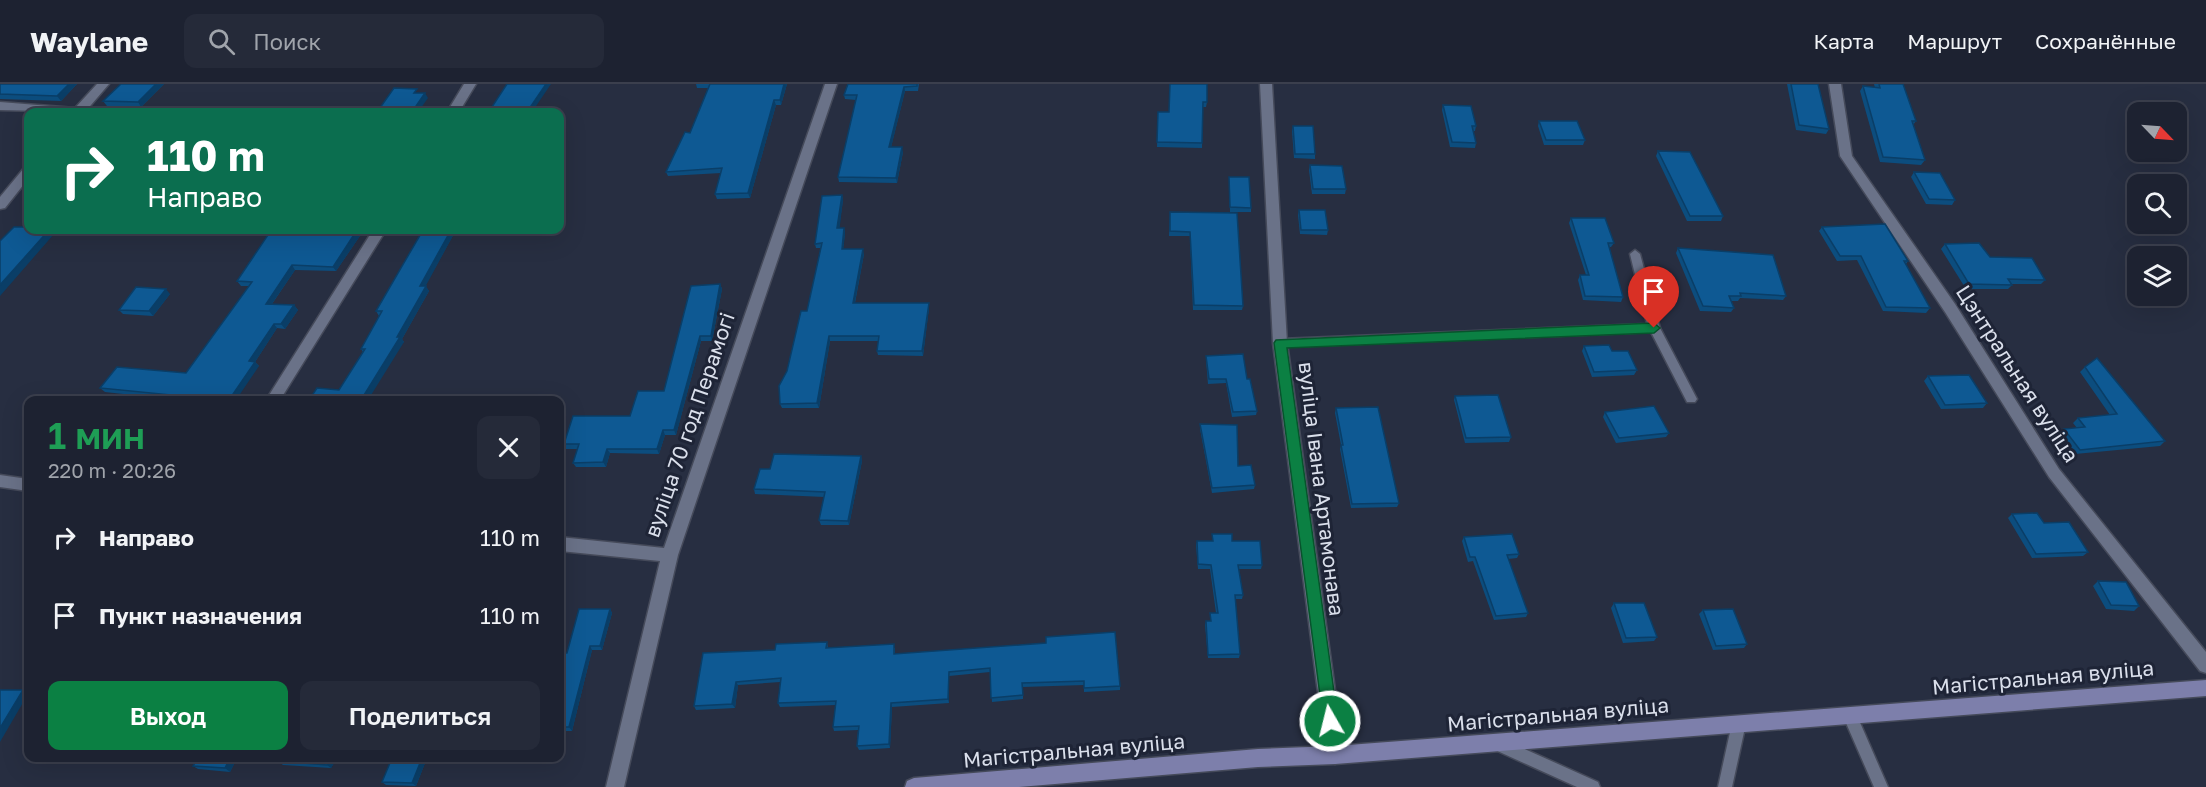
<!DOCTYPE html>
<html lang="ru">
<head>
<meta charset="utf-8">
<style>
  body { margin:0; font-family:"Golos Text",sans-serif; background:#252a39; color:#f1f3f6; height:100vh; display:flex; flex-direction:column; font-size:22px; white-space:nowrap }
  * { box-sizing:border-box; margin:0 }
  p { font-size:20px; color:#a0a4ab }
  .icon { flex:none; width:33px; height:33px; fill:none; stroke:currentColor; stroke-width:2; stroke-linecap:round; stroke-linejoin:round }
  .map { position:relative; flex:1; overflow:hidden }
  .side { position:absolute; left:24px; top:312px; width:540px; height:366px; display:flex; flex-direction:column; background:#1d2231; border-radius:12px; box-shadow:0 6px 24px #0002,0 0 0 2px #3b3f4d }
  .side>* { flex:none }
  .banner { position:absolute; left:24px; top:24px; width:540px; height:126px; border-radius:12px; box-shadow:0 6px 24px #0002,0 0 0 2px #3b3f4d; background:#0b6e4f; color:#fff; overflow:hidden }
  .needle { width:39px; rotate:115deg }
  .controls { position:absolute; left:2127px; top:18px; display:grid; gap:12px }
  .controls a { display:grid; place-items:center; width:60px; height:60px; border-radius:12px; background:#1d2231; box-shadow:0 6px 24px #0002,0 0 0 2px #3b3f4d; font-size:30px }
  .pin { position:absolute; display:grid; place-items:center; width:51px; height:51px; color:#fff; margin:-62px -26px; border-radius:50% 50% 50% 0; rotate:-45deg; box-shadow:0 0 6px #0007 }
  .pin .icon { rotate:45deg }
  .me { position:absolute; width:66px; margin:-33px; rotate:352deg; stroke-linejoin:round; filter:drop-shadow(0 0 4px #0008) }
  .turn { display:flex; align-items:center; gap:21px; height:126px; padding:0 24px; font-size:27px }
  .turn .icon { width:78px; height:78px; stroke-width:2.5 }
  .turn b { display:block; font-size:42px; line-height:51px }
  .round { display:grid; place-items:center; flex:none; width:63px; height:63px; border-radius:12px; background:#252a39 }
  .overview { display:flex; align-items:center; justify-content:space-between; height:102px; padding:0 24px }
  h1 { font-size:36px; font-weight:600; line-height:45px; color:#1e9e55 }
  .primary-button { display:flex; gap:12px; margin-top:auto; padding:12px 24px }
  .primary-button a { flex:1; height:69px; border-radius:12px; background:#0b8043; color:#fff; font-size:24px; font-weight:600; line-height:69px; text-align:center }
  .primary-button a+a { background:#252a39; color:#f1f3f6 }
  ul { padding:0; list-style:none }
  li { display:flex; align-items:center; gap:18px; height:78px; padding:0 24px }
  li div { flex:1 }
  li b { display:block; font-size:22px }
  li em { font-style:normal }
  header { display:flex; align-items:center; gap:36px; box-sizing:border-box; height:84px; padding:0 30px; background:#1d2231; border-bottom:2px solid #3b3f4d }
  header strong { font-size:28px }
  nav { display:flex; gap:33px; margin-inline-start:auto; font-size:21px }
  .search { width:420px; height:54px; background:#252a39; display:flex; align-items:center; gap:15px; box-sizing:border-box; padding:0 21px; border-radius:12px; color:#a0a4ab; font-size:22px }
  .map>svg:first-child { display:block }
</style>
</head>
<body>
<header>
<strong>Waylane</strong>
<div class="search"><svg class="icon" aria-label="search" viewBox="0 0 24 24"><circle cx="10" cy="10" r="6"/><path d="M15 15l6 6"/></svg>Поиск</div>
<nav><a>Карта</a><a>Маршрут</a><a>Сохранённые</a></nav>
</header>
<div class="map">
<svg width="2206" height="703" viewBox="0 0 2206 703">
  <rect width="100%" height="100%" fill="#272e41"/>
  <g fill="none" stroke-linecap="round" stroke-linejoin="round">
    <defs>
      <path id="lane" d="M1635,166L1640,170L1660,244L1697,315L1695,318H1687L1651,248L1280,263L1274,259L1280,255L1647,240L1630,170Z
        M1850,625L1855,627L1888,703H1874L1843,632L1845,627Z
        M1739,632L1744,634L1746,639L1732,703H1718L1732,639L1734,634Z
        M1498,653L1598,698L1600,703H1577L1493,665L1491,660L1493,655Z"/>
      <path id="street" d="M97,0H109L85,28L0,26V18L75,24Z
        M464,0H476L459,28H447Z
        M825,0H837L678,471L624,703H606L660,477L560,467V453L664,464Z
        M1260,0H1272L1287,259L1344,671L1341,677L1335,680L1329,677L1326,671L1273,259Z
        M1829,0H1841L1852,72L1955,220L2059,385L2206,568V589L2200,587L2049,393L1945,228L1840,72Z
        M28,83V95L5,124L0,125V113L24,84Z
        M373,146H386L280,316H266Z
        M0,391L28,395V407L0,403Z"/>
      <path id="secondary" d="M2206,596V612L1335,680L1258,683L1019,703H905L907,697L914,694L1258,665L1335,662Z"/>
    </defs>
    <use href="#lane" stroke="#454a5a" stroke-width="3"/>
    <use href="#street" stroke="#454a5a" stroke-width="3"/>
    <use href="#secondary" stroke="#454a5a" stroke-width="3"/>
    <use href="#lane" fill="#6a7288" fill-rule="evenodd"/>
    <use href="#street" fill="#6a7288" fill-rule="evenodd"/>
    <use href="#secondary" fill="#7d7fab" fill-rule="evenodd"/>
  </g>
  <path fill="#0c4d7e" d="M0,0H77L61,17L0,15Z
    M164,0L141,23L107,22L103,17Z
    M696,0H787L781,21H776L750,114L717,115L715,110L721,89L668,92L666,88L690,49L708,4H697Z
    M919,0L918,7H905L891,63L903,68L897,99L839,98L838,93L856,16L845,15L844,11Z
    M1170,0L1207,18L1206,23H1203L1202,64L1157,63L1158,28H1169Z
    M1787,0H1818L1829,45L1826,50L1796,46Z
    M1874,0H1903L1916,37L1913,41L1925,76L1921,81L1880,78L1860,7L1863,2L1875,4Z
    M1443,21L1476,42L1475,47H1473L1476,59L1475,64L1450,63L1442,26Z
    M1539,37L1585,56L1583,61H1544L1538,42Z
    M1293,42L1315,70V75L1294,74L1292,47Z
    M1658,67L1723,132L1721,137H1687L1656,72Z
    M1310,81L1346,105L1345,110H1312L1309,86Z
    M1914,88L1955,116L1952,121L1926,120L1911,93Z
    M1229,93L1251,124V128H1230Z
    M842,111L843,116L839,144H844L845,149L843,165L864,170L855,219L929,224L923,272L878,271L877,267L879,257H830L819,324H782L780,320L787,287L807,227L821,164H816L815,160Z
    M1299,126L1328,146L1327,151L1300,150L1298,131Z
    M1170,128L1237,129L1243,222L1242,226H1193L1190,152H1169Z
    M1571,134L1614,159L1611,163H1609L1623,213L1621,218L1583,216L1578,196L1580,191H1586L1569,139Z
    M1822,143L1908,177L1906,180L1930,224L1926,229L1883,227L1857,176L1837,177L1819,147Z
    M269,146H364L336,187L295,186L272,220L294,221L298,226L285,245L277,244L255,278L259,282L169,315L105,308L100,304L186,289L249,202H241L237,197L270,148Z
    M423,146H456L425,202L429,207L402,255L404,258L339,306L363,268L361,265L379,232L376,227Z
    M1945,160L1990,173L2045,196L2041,200H2011L2012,201L2008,205H1966L1941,165Z
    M1678,164L1786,212L1783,216L1740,214L1738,217H1731L1734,224L1731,228L1700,227L1676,169Z
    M720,200L722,205L712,257H701L676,351H665L659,370L610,369L606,383H576L573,379L578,365H566L564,360L630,332L664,307Z
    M170,210L153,232L123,230L119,226Z
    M1584,262L1612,267L1637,286L1634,291L1592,293L1582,267Z
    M1206,272L1247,295L1257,327L1256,331L1232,333L1226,299L1208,300L1206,276Z
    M2085,283L2165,357L2160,362L2075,370L2059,350L2064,345L2077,344L2073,339L2078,334L2110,331L2080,288Z
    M1928,292L1987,319L1983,324L1941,325L1924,297Z
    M1455,312L1511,353L1509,358L1465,359L1454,316Z
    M1336,324L1399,419L1397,423L1351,424L1340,365L1341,361L1335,329Z
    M1605,328L1669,349L1666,353L1616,359L1603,333Z
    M1200,340L1255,401L1254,405L1212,409L1200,345Z
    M861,372L862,377L849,441H821L819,436L825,413L755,410L754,405L770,385Z
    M2012,430L2044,439L2088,468L2083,472L2032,474L2008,434Z
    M1212,450L1232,457L1262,481L1261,485H1239L1243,511L1242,515H1235L1240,570L1239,574H1208L1205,541L1206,537H1210V529H1216L1210,485H1198L1196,461L1197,457H1212Z
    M1464,453L1519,470L1517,474L1508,475L1528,529L1526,533L1494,536L1473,477L1468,478L1462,457Z
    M2098,497L2139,522L2134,527L2106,525L2093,502Z
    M1614,519L1657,553L1654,557L1623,559L1611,524Z
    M610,525L612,529L602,566H592L572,647H560V569H567Z
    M1703,526L1747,560L1744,564L1713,566L1699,530Z
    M827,558L828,564H895V570L1120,602V606L1084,608V601L1023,603V615L992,618L990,588L949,592V619L892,623L890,664L859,666L857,662L858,646L834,647L833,643L836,621L780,623L778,619L780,598L738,601L735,624L696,626L694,622L775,566Z
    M198,674H237L230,688L198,685L193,682Z
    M337,674L331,684L283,681L278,677Z
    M392,674H427L416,702L386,701L382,698Z"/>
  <path fill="#0a3e67" d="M69,0H77L61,17L57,12Z
    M156,0H164L141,23L138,18Z
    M546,0H551L532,28H527Z
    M784,0H787L781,21L780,16Z
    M904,3L905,7L890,68L889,63Z
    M425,9L428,14L418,28H412Z
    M774,16L776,21L750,114L748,109Z
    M902,63L903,68L897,99L896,94Z
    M842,111L843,116L839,149L837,144Z
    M844,144L845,149L843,170L842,165Z
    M49,146H51L54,150L0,212V201Z
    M357,146H364L336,187L333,183Z
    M451,146H456L423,207L420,202Z
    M863,165L864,170L854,223L853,219Z
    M292,181L295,186L269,224L266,220Z
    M720,200L722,205L712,257L711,252Z
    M426,202L429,207L402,255L404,258L368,316H361Z
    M166,205L170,210L153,232L149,227Z
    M929,219V224L923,272L922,267Z
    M294,221L298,226L285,245L281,240Z
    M274,240L277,244L255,278L259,282L236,316H229L249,277Z
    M700,252L701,257L676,351L674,346Z
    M829,252L830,257L819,324L817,319Z
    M663,346L665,351L659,370L657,365Z
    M607,365L610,369L606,383L603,378Z
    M861,372L862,377L849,441L848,437Z
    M610,525L612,529L602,566L600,562Z
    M590,562L592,566L572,647L569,643Z
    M949,588V619L948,615Z
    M736,598L738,601L735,624L732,620Z
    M23,606L28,610L0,658V644Z
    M891,619L892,623L890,664L889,660Z
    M230,674H237L230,688L225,684Z
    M330,674H337L331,684L327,681Z
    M422,674H427L416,702L412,699Z"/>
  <path fill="#0e5993" stroke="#0a3e67" stroke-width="1.5" d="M0,0H69L57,12L0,10Z
    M121,0H156L138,18L103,17Z
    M507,0H546L527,28H480L483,25L490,26Z
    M710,0H784L780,16H774L748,109L715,110L722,84L666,88L685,48L690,49Z
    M848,0H917V2L904,3L889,63H902L896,94L838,93L857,11H844Z
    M1170,0H1207V18H1203L1202,59L1157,58L1158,28H1169Z
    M1791,0H1818L1829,45L1799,41Z
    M1879,0H1903L1916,37H1912L1925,76L1883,73L1863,2L1880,4Z
    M394,4L417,5L414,9H425L412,28H377Z
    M1443,21L1471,22L1476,42H1472L1476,59L1452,58Z
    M1539,37H1577L1585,56H1546Z
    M1293,42H1313L1315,70H1295Z
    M1658,67L1690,68L1723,132H1690Z
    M1310,81L1342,82L1346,105H1313Z
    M1914,88L1940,89L1955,116L1929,115Z
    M1229,93H1249L1251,124L1230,123Z
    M842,111L837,144H844L842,165H863L853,219H929L922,267H877L879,252H829L817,319L780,320L779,302L787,287L801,227H807L822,159L815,160L822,112Z
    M1299,126H1325L1328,146H1301Z
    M1170,128L1237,129L1243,222L1194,221L1190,148L1170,147Z
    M1571,134H1605L1614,159H1608L1623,213L1585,212L1580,191H1589Z
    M1885,140L1908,177H1904L1930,224L1886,223L1861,172H1840L1822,143Z
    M14,143H28V146H49L0,201V157Z
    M269,146H357L333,183L292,181L266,220L294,221L281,240H274L249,277L255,278L229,316H168L172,311L100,304L117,283L186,289L252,198L237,197L270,148Z
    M423,146H451L420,202H426L397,253H400L361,316H309L317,304L339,306L365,265H361L382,227H376Z
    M1979,159L1990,173L2032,174L2045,196L2008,195L2012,201L1969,200L1945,160Z
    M1678,164L1773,171L1786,212L1740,209L1741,212H1729L1734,224L1703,222Z
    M720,200L711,252H700L674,346H663L657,365H607L603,378L573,379L579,360H564L573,332H630L638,307H664L691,202Z
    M136,203L166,205L149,227L119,226Z
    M1609,261L1612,267H1628L1637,286L1594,288L1584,262Z
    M1243,270L1247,295H1250L1257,327L1233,328L1226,295H1209L1206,272Z
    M2097,274L2165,357L2080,366L2064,345L2085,343L2078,334L2117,330L2085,283Z
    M1969,291L1987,319L1945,321L1928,292Z
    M1498,311L1511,353L1466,354L1455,312Z
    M1654,322L1669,349L1619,354L1605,328Z
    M1378,323L1399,419L1352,420L1341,361H1343L1336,324Z
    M1200,340L1237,341L1238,382L1251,381L1255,401L1212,404Z
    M774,370L861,372L848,437L819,436L825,408L754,405L760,385H770Z
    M2037,429L2044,439L2069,438L2088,468L2036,470L2012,430Z
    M1212,450H1232V457H1260L1262,481H1238L1243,511H1235L1240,570L1208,571L1206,537H1211L1210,529H1218L1211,481L1198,480L1197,457H1213Z
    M1512,450L1519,470L1507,471L1528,529L1496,532L1475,473H1470L1464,453Z
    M2098,497L2126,498L2139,522L2111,521Z
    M1614,519H1644L1657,553L1626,554Z
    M579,525H610L600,562H590L569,643H560V569H567Z
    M1733,525L1747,560L1716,562L1703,526Z
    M1115,548L1120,602L1084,604V597L1022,599L1023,611L991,614L990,584L949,588L948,615L891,619L889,660L857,662L859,642L833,643L836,617L778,619L781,594L736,598L732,620L694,622L703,569L775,566L776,560L827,558L826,564L894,560V570L1046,559V553Z
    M0,606H23L0,644Z
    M198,674H230L225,684L193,682Z
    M280,674H330L327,681L278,677Z
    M392,674H422L412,699L382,698Z"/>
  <path fill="#0b8043" stroke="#07532c" stroke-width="1.5" d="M1654,239L1660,244L1654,249L1287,264L1338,637L1335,642L1330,644L1324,642L1274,259L1276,256Z"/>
  <g text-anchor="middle" stroke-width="6" stroke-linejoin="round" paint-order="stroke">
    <g font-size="21" fill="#dadfeb" stroke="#1e2436">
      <text transform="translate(2017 290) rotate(57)" y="7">Цэнтральная вуліца</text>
      <text transform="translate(690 341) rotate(-71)" y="7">вуліца 70 год Перамогі</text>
      <text transform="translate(1321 405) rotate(83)" y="7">вуліца Івана Артамонава</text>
      <text transform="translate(2043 594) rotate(-5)" y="7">Магістральная вуліца</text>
      <text transform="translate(1558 631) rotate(-5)" y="7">Магістральная вуліца</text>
      <text transform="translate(1074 667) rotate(-5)" y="7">Магістральная вуліца</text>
    </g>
  </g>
</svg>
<div class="controls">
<a><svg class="needle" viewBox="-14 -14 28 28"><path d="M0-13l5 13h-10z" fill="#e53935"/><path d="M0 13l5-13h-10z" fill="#a0a4ab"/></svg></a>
<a><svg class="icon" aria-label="search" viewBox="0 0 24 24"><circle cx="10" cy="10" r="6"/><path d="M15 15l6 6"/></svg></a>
<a><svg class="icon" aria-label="layers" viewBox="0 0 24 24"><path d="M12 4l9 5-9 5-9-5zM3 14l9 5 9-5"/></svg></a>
</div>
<div class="pin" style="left:1654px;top:244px;background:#d93025"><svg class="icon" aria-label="arrive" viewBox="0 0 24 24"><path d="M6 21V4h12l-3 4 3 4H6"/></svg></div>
<svg class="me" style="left:1330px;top:637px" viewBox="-20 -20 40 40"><circle r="17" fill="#0b8043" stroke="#fff" stroke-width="3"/><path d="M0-11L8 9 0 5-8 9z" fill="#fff"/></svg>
<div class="banner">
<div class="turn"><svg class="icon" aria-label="right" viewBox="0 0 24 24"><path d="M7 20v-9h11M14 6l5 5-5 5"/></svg><div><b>110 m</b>Направо</div></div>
</div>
<section class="side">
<div class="overview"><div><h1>1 мин</h1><p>220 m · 20:26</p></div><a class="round"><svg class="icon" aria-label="close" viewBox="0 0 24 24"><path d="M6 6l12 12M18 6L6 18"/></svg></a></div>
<ul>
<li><svg class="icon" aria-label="right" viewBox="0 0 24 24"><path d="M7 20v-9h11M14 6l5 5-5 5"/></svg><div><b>Направо</b></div><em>110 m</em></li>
<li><svg class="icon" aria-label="arrive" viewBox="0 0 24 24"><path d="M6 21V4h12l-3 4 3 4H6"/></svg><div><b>Пункт назначения</b></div><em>110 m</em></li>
</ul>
<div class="primary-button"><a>Выход</a><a>Поделиться</a></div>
</section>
</div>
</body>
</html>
